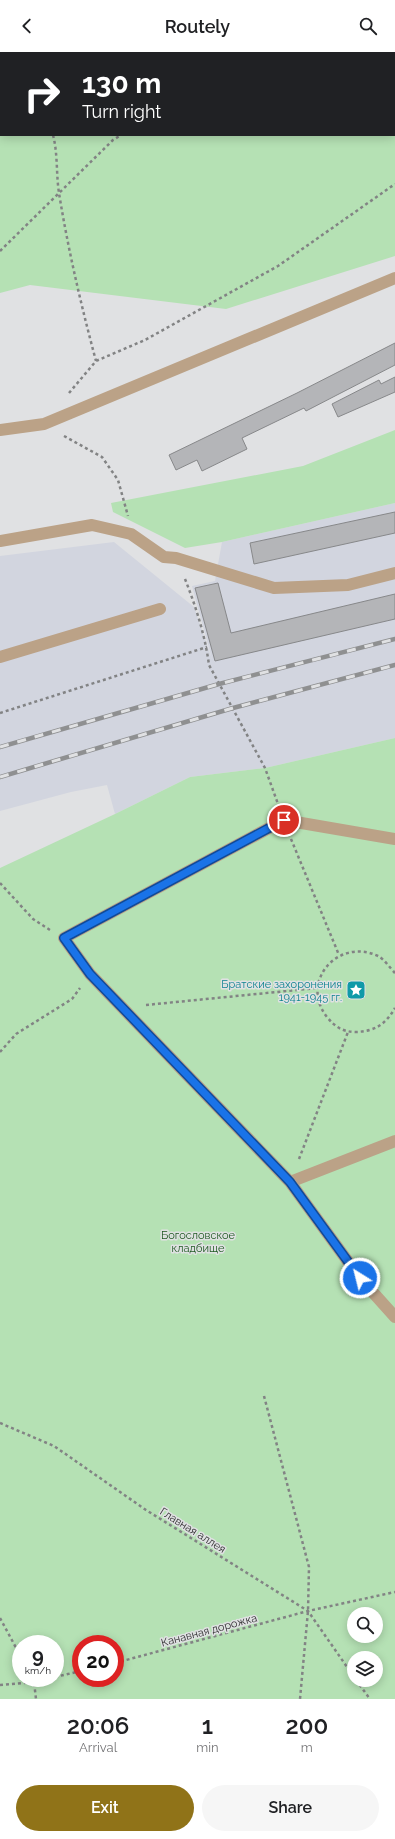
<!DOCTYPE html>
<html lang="en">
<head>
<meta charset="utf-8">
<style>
  body { margin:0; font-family:Raleway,sans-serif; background:#f6f6f6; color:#202124; height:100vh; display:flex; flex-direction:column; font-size:15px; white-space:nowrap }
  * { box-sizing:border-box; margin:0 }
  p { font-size:13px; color:#757577 }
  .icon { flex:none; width:22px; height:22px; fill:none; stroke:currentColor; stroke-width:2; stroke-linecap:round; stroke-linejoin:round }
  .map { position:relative; height:1647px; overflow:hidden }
  .drawer { display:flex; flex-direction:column; background:#fff; flex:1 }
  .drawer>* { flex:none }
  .top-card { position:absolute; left:0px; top:0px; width:395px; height:84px; box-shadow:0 2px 10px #0003; background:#202124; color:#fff; overflow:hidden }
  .buttons { position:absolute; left:347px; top:1555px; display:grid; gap:8px }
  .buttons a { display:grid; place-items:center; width:36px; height:36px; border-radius:50%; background:#fff; box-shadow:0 2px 10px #0003; font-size:20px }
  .speed { position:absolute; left:12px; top:1583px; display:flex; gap:8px; font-size:20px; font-weight:700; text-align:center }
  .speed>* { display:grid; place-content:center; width:52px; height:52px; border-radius:50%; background:#fff; box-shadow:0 2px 10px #0003; line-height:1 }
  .speed small { font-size:10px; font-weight:400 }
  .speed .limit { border:6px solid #d22; background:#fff; color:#111 }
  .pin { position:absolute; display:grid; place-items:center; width:34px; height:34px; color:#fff; margin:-17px; border:2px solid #fff; border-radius:50%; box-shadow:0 1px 4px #0007 }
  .me { position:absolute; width:44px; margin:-22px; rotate:324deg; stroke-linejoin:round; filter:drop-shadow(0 0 3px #0008) }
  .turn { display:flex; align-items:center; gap:14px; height:84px; padding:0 16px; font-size:18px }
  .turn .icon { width:52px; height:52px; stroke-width:2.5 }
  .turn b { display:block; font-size:28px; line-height:34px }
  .eta { display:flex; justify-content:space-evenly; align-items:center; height:68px; text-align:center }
  .eta b { font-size:24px; font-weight:600; line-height:28px }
  .button { display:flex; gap:8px; margin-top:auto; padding:8px 16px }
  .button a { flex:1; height:46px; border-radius:24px; background:#907318; color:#fff; font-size:16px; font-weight:600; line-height:46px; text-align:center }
  .button a+a { background:#f6f6f6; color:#202124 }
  header { display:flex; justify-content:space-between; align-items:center; height:52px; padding:0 16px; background:#fff; font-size:18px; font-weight:600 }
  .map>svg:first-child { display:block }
</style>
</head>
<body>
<header><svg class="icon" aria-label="back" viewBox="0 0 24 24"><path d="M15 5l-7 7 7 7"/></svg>Routely<svg class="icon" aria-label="search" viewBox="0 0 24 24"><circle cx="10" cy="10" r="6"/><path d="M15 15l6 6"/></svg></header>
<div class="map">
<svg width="395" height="1647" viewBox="0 0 395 1647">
  <rect width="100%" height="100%" fill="#e0e1e3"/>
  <path fill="#d2d5df" d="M395,451V686L265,716L190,725L115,762L107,733L71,740L0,759V504L114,490L194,555L212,607L192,534L215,529L222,490Z"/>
  <path fill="#b5e1b4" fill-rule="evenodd" d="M45,0H395V204L226,257L30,233L0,241V30L1,83H394V1Z
    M395,378V451L222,490L185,496L113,460L111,451L303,414Z
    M395,686V1647H0V816L115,762L190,725L265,716ZM354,1562H376V1584H354ZM21,1592H55V1626H21ZM81,1592H115V1626H81ZM354,1606H376V1628H354Z"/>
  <path fill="#b4b5b8" stroke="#87888a" d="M395,291V313L306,359L304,356L242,386L247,397L202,419L197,408L176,418L169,403L297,341Z
    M395,325V340L338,365L332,352L379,328L381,332Z
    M395,460V481L254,512L250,491Z
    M218,531L231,581L395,542V567L215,609L195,536Z"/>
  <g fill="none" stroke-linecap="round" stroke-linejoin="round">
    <path stroke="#828384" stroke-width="2.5" stroke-dasharray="3 3" stroke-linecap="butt" d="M33,0V1
      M53,83C58,102 56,122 59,141C68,197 81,253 96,309
      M0,199L113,88L121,83
      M69,341L96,309L145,288L278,214L395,132
      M64,384L102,405L118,428L128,464
      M185,527C196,555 205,583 209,613L265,716L278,752
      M0,661L207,595
      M291,787L339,903
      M0,831L33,867L50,878
      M395,921C390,916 384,907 378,904C338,885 299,930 327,965C335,975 343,980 356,980C375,979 385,973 395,956
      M146,953L317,936
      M0,1000L16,982L72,947L80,936
      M299,1107L348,980
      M264,1344L309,1515L308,1559L300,1647
      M0,1371L54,1394L146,1458L308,1559L354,1625
      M0,1566L21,1605
      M115,1611L308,1559L395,1540
      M55,1625L81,1619
      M32,1626L34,1630L36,1647
      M356,1628L370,1647
      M0,1633L34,1630L52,1626"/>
    <path stroke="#bba287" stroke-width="12" d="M0,378L44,372L395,226
      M0,489L92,473L131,482L164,505L176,506L274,536L348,533L395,521
      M0,605L160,557
      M395,787L284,768L64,886L90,922L290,1130L360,1226L395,1265
      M290,1130L395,1089"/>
    <defs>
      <path id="rail" d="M0,695L219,632L395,587
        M0,725L233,656L395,613"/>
    </defs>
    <use href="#rail" stroke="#8f9091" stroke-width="4.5"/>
    <use href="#rail" stroke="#e0e1e3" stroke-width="3" stroke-dasharray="9" stroke-linecap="butt"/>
  </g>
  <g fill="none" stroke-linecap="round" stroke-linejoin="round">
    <defs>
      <path id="route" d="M284,768L64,886L90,922L290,1130L360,1226"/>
    </defs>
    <use href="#route" stroke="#114b97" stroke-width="10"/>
    <use href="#route" stroke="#1a73e8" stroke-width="7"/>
  </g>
  <defs>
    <symbol id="sight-square" viewBox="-11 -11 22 22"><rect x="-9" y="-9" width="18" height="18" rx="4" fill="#0f9aa8" stroke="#e0e1e3"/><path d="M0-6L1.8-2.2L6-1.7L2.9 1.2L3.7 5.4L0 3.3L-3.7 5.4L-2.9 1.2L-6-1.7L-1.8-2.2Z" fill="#fff"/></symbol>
  </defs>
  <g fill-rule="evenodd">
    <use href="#sight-square" x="345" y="927" width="22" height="22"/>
  </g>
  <g text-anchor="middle" stroke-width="3" stroke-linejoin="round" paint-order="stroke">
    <g font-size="11" fill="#0d838f" stroke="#e0e1e3" text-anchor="end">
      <text x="342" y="936">Братские захоронения<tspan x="342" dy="13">1941-1945 гг.</tspan></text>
    </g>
    <g font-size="11" fill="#1b581f" stroke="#e0e1e3">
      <text x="198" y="1187">Богословское<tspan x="198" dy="13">кладбище</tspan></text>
    </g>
    <g font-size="11" fill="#323233" stroke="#e0e1e3">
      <text transform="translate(193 1478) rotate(32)" y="4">Главная аллея</text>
      <text transform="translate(209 1578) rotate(-15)" y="4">Канавная дорожка</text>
    </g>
  </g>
</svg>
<div class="buttons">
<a><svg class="icon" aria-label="search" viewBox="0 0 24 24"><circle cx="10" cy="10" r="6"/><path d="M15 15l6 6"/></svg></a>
<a><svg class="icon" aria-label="layers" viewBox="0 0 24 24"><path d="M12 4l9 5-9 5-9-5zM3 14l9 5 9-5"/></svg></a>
</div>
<div class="speed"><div>9<small>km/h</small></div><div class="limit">20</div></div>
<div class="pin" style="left:284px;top:768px;background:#d93025"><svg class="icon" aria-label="arrive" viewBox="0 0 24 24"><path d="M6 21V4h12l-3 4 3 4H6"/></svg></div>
<svg class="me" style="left:360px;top:1226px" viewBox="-20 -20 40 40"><circle r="17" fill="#1a73e8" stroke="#fff" stroke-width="3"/><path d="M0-11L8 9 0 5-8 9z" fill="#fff"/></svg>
<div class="top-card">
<div class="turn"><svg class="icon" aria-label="right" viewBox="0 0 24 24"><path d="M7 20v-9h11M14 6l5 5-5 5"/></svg><div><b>130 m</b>Turn right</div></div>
</div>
</div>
<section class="drawer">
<div class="eta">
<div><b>20:06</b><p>Arrival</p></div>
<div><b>1</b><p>min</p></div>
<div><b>200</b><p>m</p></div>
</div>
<div class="button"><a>Exit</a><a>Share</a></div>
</section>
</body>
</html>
